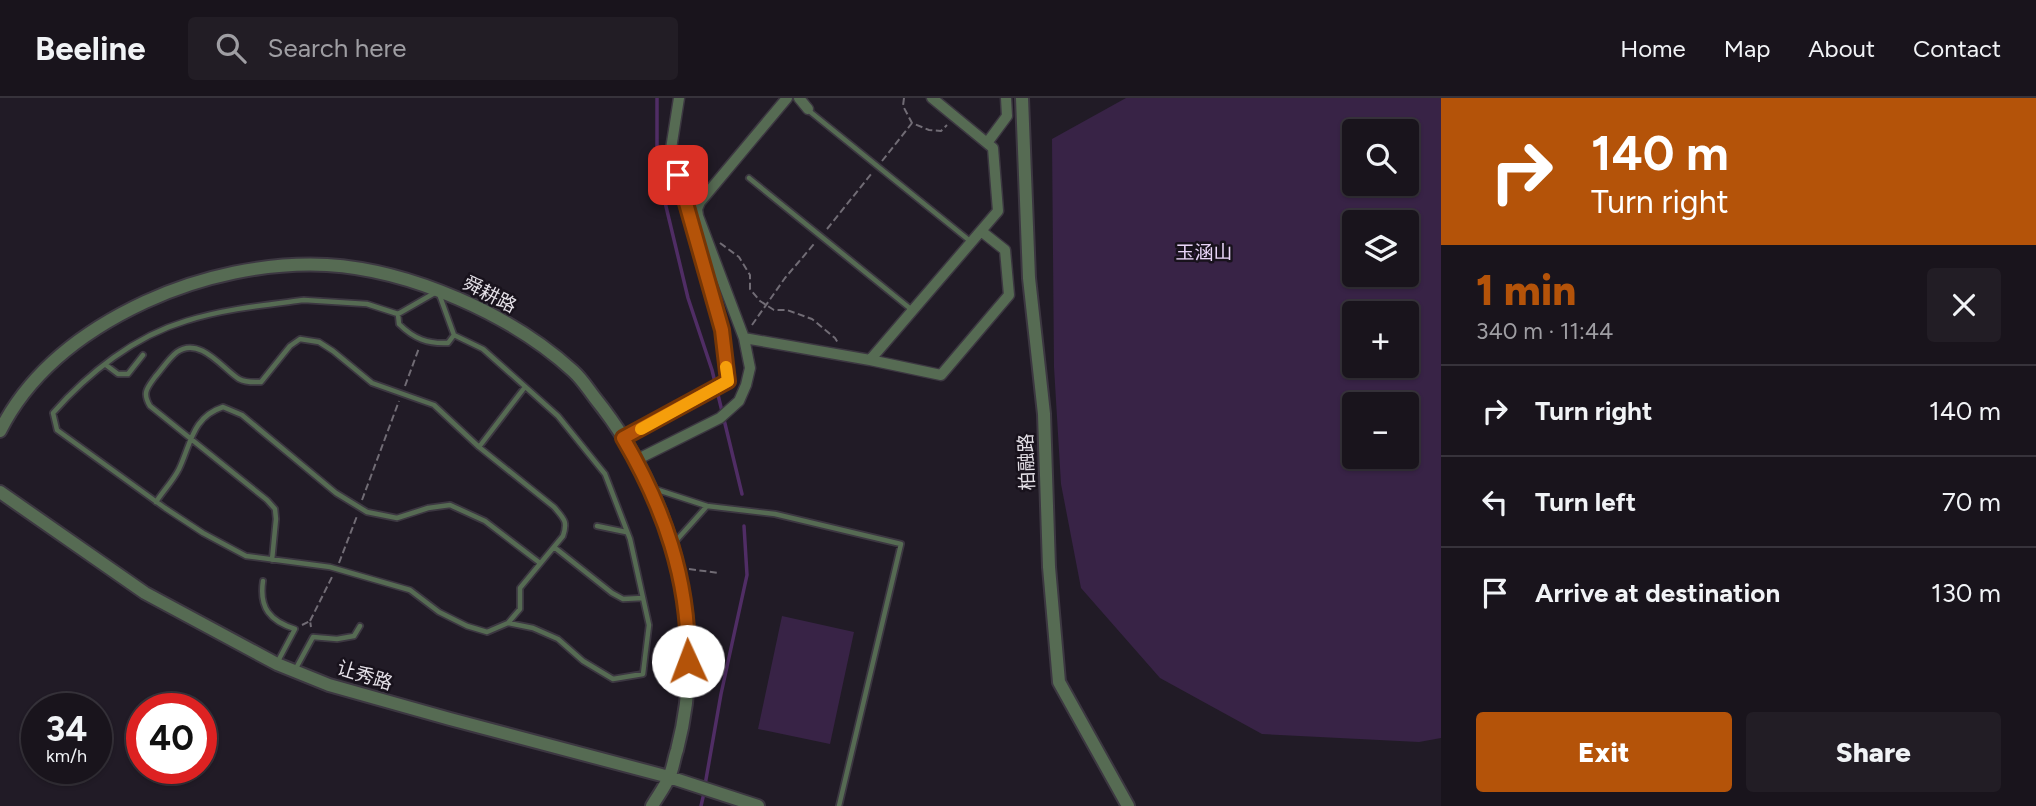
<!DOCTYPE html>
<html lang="en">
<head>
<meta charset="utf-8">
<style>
  body { margin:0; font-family:Figtree,"Noto Sans SC",sans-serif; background:#221d25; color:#f1f3f6; height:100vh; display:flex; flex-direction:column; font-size:26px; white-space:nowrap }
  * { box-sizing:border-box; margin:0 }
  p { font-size:23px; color:#9f9ea3 }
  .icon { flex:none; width:38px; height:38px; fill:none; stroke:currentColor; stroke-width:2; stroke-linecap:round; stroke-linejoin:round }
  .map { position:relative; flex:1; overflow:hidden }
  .details { display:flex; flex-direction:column; background:#19141c; width:595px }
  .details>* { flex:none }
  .top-card { background:#b45309; color:#fff; overflow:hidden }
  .buttons { position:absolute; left:1342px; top:21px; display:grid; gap:14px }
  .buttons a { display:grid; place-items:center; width:77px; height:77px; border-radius:7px; background:#19141c; box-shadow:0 2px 5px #0004,0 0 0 2px #37333b; font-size:35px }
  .speed { position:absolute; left:21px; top:595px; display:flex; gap:14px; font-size:35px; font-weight:700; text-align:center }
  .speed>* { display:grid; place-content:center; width:91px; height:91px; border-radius:50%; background:#19141c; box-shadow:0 2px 5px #0004,0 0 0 2px #37333b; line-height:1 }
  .speed small { font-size:18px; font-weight:400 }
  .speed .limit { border:10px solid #d22; background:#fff; color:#111 }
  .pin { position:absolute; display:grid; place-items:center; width:60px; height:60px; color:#fff; margin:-30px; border-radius:14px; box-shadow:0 4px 10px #0006 }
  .me { position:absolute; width:77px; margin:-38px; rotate:358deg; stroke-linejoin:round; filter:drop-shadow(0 0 5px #0008) }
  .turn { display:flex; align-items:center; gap:24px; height:147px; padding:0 35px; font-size:32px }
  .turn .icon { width:91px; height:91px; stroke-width:2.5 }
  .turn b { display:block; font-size:49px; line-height:60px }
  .round { display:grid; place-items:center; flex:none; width:74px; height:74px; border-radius:7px; background:#221d25 }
  .overview { display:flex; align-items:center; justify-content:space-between; height:119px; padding:0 35px }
  h1 { font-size:42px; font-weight:800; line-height:52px; color:#b45309 }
  .button { display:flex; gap:14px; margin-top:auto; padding:14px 35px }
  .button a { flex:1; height:80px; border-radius:7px; background:#b45309; color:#fff; font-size:28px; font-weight:800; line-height:80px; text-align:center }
  .button a+a { background:#221d25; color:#f1f3f6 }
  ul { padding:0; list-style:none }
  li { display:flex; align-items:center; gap:21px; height:91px; padding:0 35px; border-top:2px solid #37333b }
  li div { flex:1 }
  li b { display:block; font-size:26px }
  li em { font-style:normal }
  header { display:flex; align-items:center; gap:42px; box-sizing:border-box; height:98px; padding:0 35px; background:#19141c; border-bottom:2px solid #37333b }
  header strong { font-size:33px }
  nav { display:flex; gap:38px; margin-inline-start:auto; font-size:24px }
  .search { width:490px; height:63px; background:#221d25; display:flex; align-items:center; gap:18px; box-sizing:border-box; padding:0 24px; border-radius:7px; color:#9f9ea3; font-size:26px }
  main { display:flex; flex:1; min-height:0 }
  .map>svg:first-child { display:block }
</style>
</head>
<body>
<header>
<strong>Beeline</strong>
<div class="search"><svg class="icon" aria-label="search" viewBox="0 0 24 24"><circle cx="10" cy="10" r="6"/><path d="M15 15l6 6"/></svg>Search here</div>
<nav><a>Home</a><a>Map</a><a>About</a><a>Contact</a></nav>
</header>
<main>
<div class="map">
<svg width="1441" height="708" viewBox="0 0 1441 708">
  <rect width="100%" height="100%" fill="#211b26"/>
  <path fill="#382346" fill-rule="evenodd" d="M1126,0H1441V640L1419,644L1262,636L1160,580L1081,490L1061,386L1054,269L1052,41ZM1354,33H1407V86H1354ZM1354,124H1407V177H1354ZM1354,215H1407V268H1354ZM1354,306H1407V359H1354Z
    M782,518L854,534L830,646L758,631Z"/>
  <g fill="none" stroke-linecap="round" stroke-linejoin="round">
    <path stroke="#502d65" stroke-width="3.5" d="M657,0V71L688,200L712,272L742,396
      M705,687L721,596L747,477L744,428
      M701,708L704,695"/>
    <defs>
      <path id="service" d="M808,12L970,143
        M749,80L912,212
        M304,202L367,206L398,216L399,226C414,241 428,246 448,245L454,237L483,251L558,318L605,376L630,441L649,527L643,576L613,581L583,563L558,541L533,530L508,525L487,534L467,528L439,514L410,492L330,469L246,458L203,435L165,410L57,332L53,315C88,275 135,238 186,223C224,211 265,207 304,202Z
        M398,216L438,193L454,237
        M106,267L118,276H128L143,257
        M479,349L525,289
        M655,391L707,408
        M156,404C163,393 173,383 179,371C191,346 192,319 223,309L242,317L336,395L367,414L397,420L428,410L450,407L485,423L540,465
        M597,428L626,434
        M674,445L707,408L775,416L901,446L839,708
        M554,449L612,495L623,501L643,500
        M272,462L276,421L275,411L267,402L150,308C142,295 147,290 155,279C162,271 169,260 177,254C200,238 223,271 239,281C246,285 254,284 261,284L290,248L300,241L319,244L333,253L372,285L434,307L479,349L554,409C564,421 568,423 563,438L520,490V511L508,525
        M263,483C259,510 270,523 295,531L277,565
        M295,572L313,539L337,541L354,538L360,528"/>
      <path id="minor" d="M799,0L808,11
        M987,45L1007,18L1006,0
        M744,240L698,118L697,111L700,104L787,0
        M870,262L941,277L1009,197L1005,152L981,133
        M623,340L728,283L722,232L671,51L679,0
        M636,362L720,320L739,303L746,287L750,270L744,240L870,262L998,113L993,50L932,0"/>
      <path id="tertiary" d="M1022,0L1029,180L1044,316L1049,469L1059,584L1128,708
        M0,333C30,273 85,232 145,204C201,178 266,164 327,167C411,172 512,217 573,273C582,281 588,291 595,300C641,357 672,427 684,500C692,550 690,602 677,652C674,660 673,671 669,679C665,689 657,699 652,708
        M0,394L145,495L277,566L329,587L450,621L669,679L758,708"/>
    </defs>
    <use href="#service" stroke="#3c3741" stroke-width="8"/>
    <use href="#minor" stroke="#3c3741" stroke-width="13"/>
    <use href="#tertiary" stroke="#3c3741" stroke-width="16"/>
    <path stroke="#716c75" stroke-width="2" stroke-dasharray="7 3.5" stroke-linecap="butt" d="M904,0L903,8L912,25L929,32L941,33L947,27
      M882,63L912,25
      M827,131L872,75
      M720,145L739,159L750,177V191L760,203L774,212H787L812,221L835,240L838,245
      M752,227L785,180L814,146
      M405,288L419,250
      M362,402L399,303
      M339,465L357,418
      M689,471L719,475
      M310,523L332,479
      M302,527L310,523L311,529"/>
    <use href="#service" stroke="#566b53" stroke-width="4.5"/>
    <use href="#minor" stroke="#566b53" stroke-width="10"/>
    <use href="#tertiary" stroke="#566b53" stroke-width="12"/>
  </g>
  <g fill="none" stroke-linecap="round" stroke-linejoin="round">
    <defs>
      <path id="route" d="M678,77L722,232L728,283L623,340C664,410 689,481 688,563"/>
    </defs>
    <use href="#route" stroke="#753606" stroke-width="18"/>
    <use href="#route" stroke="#b45309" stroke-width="12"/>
    <path stroke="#f59e0b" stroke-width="12" d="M641,331L728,283L726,269"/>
  </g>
  <g text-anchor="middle" stroke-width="5" stroke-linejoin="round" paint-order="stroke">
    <g font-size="19" fill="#e8d4f7" stroke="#18121c">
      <text x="1204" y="161">玉涵山</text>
    </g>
    <g font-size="19" fill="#e5e1e8" stroke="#18121c">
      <text transform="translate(490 196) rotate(27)" y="7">舜耕路</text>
      <text transform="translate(1026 364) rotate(-92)" y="7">柏融路</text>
      <text transform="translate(365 577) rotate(17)" y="7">让秀路</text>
    </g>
  </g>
</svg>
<div class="buttons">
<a><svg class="icon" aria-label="search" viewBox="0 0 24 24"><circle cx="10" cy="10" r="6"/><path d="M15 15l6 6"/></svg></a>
<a><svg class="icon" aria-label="layers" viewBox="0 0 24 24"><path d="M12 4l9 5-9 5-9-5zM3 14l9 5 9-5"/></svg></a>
<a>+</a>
<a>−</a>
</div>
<div class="speed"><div>34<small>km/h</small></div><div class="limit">40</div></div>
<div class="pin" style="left:678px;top:77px;background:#d93025"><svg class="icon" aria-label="arrive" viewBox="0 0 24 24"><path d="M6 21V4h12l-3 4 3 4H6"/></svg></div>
<svg class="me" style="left:688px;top:563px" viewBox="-20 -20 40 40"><circle r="19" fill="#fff"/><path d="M0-13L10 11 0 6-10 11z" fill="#b45309"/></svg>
</div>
<section class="details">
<div class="top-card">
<div class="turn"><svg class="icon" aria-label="right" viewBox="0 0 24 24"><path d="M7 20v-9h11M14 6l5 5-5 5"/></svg><div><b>140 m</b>Turn right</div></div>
</div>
<div class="overview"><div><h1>1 min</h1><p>340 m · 11:44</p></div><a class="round"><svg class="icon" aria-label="close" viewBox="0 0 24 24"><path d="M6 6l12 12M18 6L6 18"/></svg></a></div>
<ul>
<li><svg class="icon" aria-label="right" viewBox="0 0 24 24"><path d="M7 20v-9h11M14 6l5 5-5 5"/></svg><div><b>Turn right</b></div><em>140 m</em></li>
<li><svg class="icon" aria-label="left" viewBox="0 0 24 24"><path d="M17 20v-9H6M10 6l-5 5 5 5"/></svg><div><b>Turn left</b></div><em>70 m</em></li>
<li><svg class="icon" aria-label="arrive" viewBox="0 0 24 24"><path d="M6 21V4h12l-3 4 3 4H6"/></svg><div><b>Arrive at destination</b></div><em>130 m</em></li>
</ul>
<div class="button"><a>Exit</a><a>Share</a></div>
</section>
</main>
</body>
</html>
